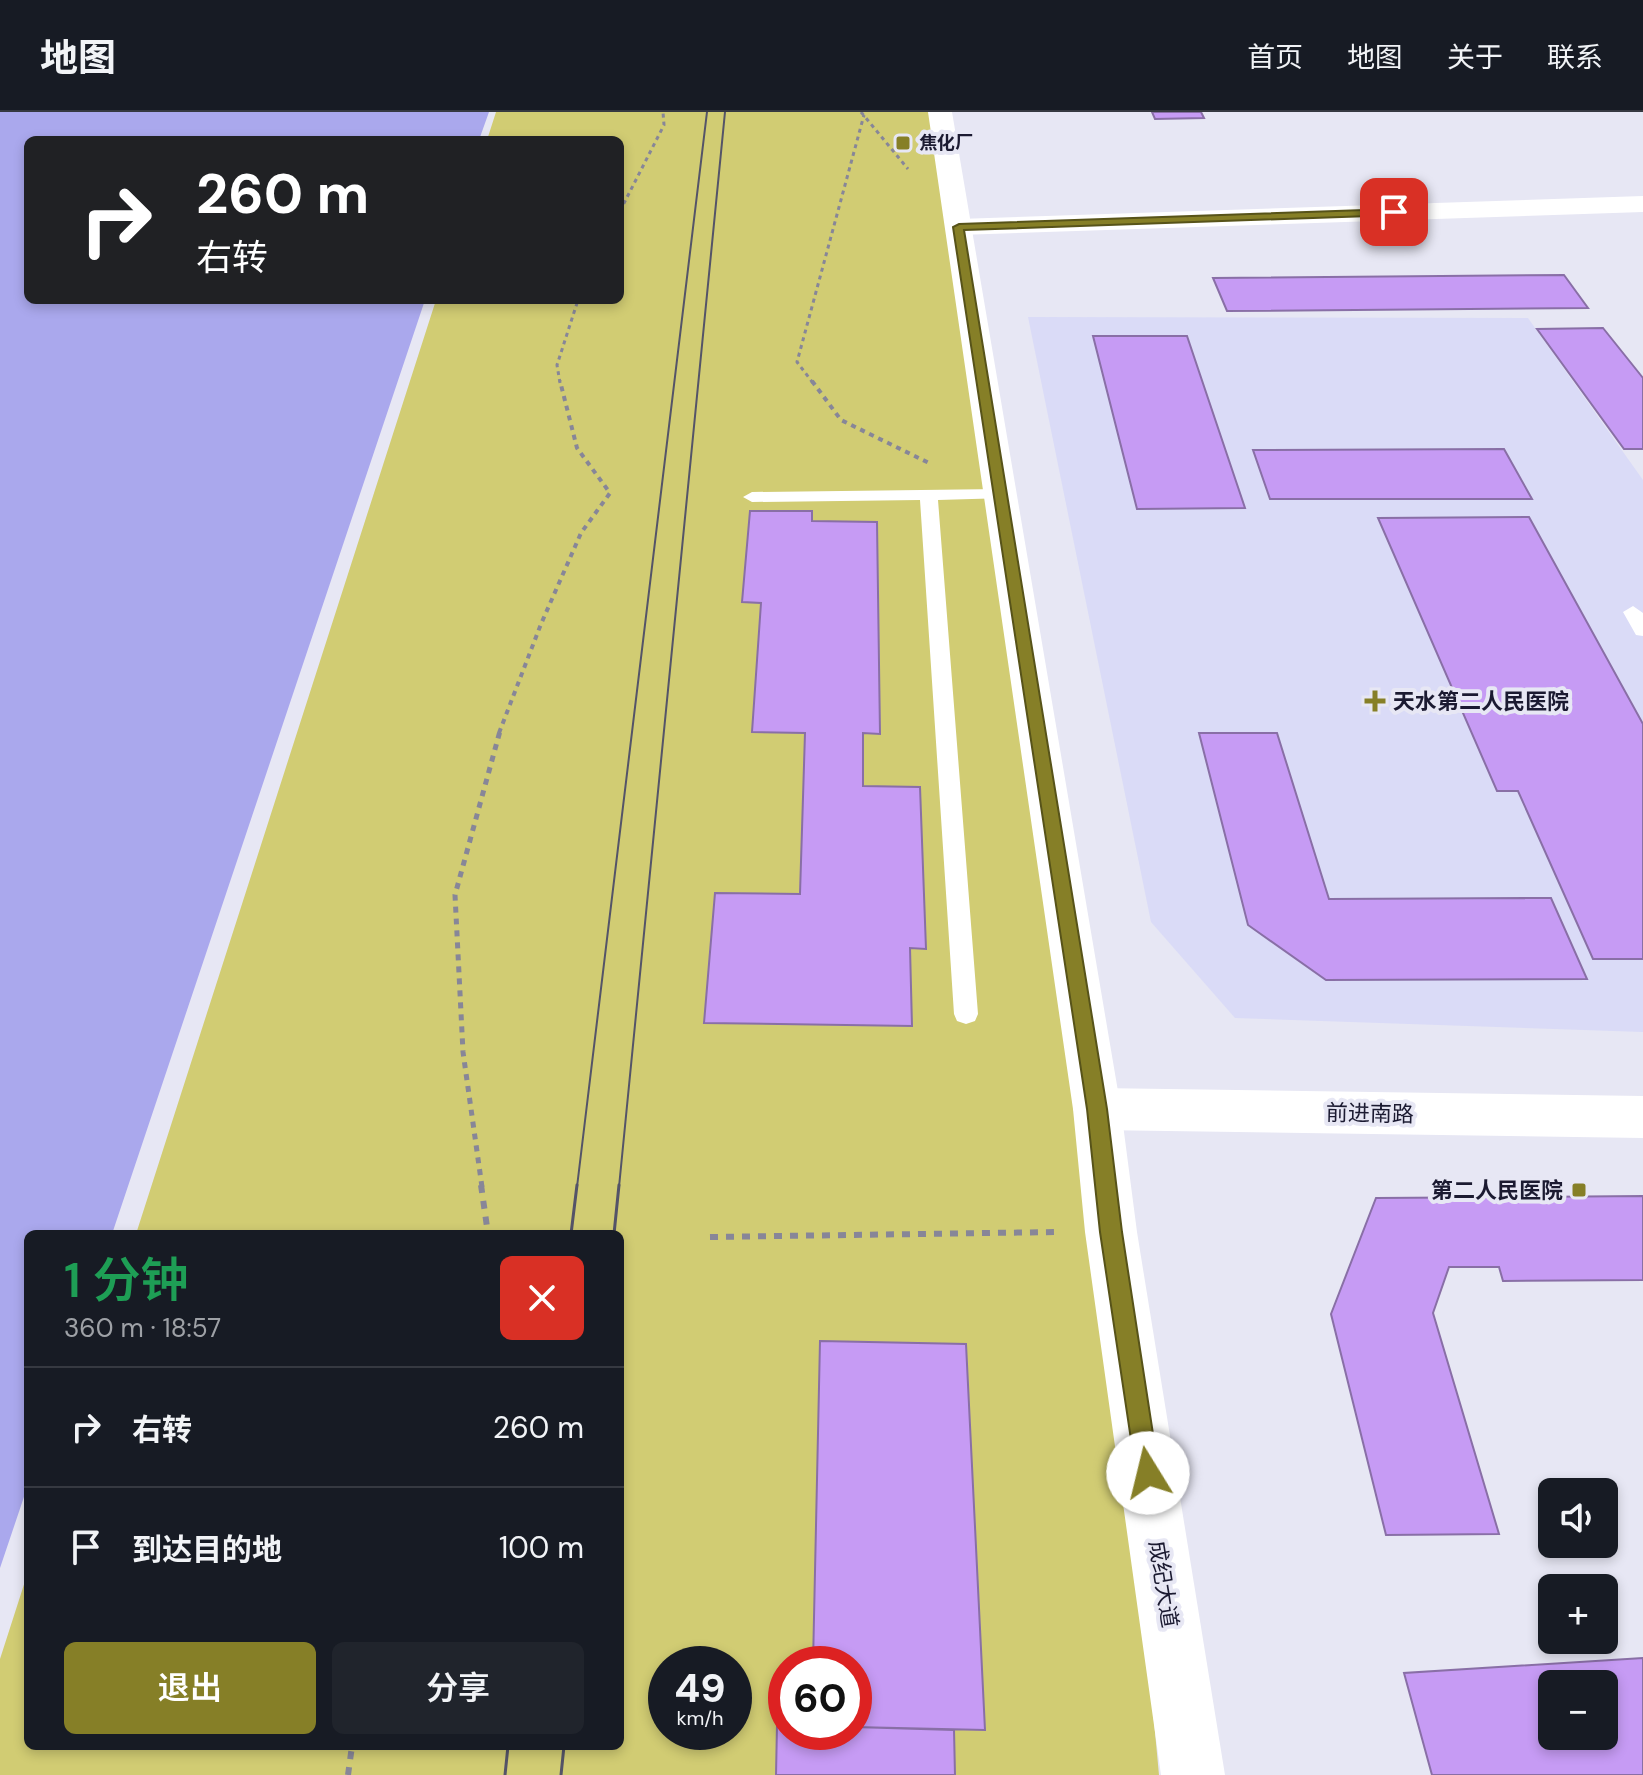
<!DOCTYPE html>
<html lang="zh">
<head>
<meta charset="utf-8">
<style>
  body { margin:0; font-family:"DM Sans","Noto Sans SC",sans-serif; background:#20242c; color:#f1f3f6; height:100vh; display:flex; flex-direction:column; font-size:30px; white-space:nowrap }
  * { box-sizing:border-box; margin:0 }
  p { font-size:26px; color:#9ea1a6 }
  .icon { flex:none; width:44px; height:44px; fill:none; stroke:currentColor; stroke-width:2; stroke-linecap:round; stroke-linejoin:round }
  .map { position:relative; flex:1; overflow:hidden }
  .panel { position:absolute; left:24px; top:1118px; width:600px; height:520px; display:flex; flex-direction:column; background:#171b24; border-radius:12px; box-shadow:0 4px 12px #0003 }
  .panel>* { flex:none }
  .guide { position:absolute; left:24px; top:24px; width:600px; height:168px; border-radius:12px; box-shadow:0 4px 12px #0003; background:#202124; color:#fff; overflow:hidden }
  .buttons { position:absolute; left:1538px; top:1366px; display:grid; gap:16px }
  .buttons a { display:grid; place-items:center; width:80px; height:80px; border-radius:12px; background:#171b24; box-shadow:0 4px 12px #0003; font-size:40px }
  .speed { position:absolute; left:648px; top:1534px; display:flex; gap:16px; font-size:40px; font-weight:700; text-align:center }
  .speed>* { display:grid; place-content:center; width:104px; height:104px; border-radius:50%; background:#171b24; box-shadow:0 4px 12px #0003; line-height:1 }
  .speed small { font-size:20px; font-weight:400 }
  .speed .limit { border:12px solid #d22; background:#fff; color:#111 }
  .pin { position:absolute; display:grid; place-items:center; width:68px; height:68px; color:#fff; margin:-34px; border-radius:16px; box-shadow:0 4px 12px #0006 }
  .me { position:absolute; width:88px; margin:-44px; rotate:351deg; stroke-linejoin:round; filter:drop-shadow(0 0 6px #0008) }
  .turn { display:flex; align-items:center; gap:28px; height:168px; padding:0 40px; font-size:36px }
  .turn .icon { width:104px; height:104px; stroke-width:2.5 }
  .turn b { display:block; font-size:56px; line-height:68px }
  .round { display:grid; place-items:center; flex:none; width:84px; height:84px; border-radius:12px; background:#20242c }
  .headline { display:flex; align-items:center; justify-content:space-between; height:136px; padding:0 40px }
  h1 { font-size:48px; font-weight:600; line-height:60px; color:#1e9e55 }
  .cta { display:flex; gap:16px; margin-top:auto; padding:16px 40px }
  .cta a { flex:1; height:92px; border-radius:12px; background:#867f27; color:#fff; font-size:32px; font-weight:600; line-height:92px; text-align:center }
  .cta a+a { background:#20242c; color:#f1f3f6 }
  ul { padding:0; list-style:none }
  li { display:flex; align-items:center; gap:24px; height:120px; padding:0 40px; border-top:2px solid #363941 }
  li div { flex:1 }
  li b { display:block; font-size:30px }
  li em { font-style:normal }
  header { display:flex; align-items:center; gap:48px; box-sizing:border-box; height:112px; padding:0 40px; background:#171b24; border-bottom:2px solid #363941 }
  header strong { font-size:38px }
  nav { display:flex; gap:44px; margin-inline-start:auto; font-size:28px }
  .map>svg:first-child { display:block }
</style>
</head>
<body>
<header>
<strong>地图</strong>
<nav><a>首页</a><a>地图</a><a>关于</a><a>联系</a></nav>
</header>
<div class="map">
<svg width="1643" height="1663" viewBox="0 0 1643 1663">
  <rect width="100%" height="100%" fill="#e7e7f4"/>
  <path fill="#dadbf7" d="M1028,205L1528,206L1643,368V920L1235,906L1151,810Z"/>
  <path fill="#d1cc73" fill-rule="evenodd" d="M496,0H930L1097,997L1159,1663H0V1547L28,1460V1634H620V1122H136L436,188H620V28H487ZM666,1552H734V1620H666ZM786,1552H854V1620H786Z"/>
  <path fill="#aaa8ed" d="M0,0H489L479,28H28V188H425L112,1122H28V1373L0,1456Z"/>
  <path fill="#c69bf4" stroke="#896fa6" stroke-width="2" fill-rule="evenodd" d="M1152,0H1201L1204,6L1155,7Z
    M1564,163L1588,196L1227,199L1213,166Z
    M1603,216L1643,266V337H1624L1537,217Z
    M1093,224H1187L1245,396L1137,397Z
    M1504,337L1532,387H1270L1253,338Z
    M750,399H812V409L877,410L880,622L863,621V674L920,675L926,837L910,836L912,914L704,911L715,781L800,782L805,621L752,620L761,491L742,490Z
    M1529,405L1643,612V847H1593L1518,679H1497L1378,406Z
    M1199,621H1277L1329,787L1551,786L1587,867L1326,868L1248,813Z
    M1643,1084V1168L1503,1169L1499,1155H1449L1433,1201L1499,1422L1386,1423L1331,1202L1376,1086Z
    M820,1229L966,1232L985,1618L854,1615V1552H813Z
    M1643,1546V1663H1432L1404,1561ZM1552,1572H1604V1624H1552Z
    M777,1613L786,1614V1620H854V1615L954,1618L955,1663H776Z"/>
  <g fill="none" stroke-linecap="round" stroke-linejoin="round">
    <path stroke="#878698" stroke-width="3" stroke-dasharray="4 4" stroke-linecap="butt" d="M861,0L908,57
      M620,99L664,13L663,0
      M560,271L557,253L578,188
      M813,271L797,250L864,3"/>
    <path stroke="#878698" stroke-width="4" stroke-dasharray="5 5" stroke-linecap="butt" d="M812,269L841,308L929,351
      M499,621L541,512L581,421L610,381L577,336L560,269"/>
    <path stroke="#878698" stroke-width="5" stroke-dasharray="6 6" stroke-linecap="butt" d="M482,1075L463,940L455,783L500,619"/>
    <path stroke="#878698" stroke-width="6" stroke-dasharray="8 8" stroke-linecap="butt" d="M481,1073L488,1122
      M710,1125L1058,1120
      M348,1663L352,1634"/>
    <path fill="#fff" fill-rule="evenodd" d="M1000,377L1006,378L1009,382L1006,386L938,388L978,902L975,909L966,912L957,909L954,902L920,388L752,390L743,385L752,380Z
      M1633,494L1643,501V524L1636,523L1623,500Z"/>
    <path fill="#fff" fill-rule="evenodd" d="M1643,84V100L959,123L950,120L946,115L950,110L959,107Z"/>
    <path fill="#fff" fill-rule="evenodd" d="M1097,976L1643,984V1026L1097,1018L1080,1012L1073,997L1080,982Z"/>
    <path fill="#fff" fill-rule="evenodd" d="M928,0H952L1121,997L1137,1120L1225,1663H1161L1085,1120L1073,997Z"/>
    <path stroke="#545468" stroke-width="2" d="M577,1075L707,0
      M619,1075L725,0"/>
    <path stroke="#545468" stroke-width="3" d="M571,1122L577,1073
      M614,1122L619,1073
      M505,1663L508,1634
      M561,1663L564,1634"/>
  </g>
  <path fill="#867f27" stroke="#575319" stroke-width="2" d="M1394,97L1398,98V103L964,118L1107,997L1122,1120L1159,1361L1156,1370L1148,1373L1139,1370L1136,1361L1100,1120L1087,997L953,115L959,112Z"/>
  <g fill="#867f27" stroke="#e7e7f4" stroke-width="3">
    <rect x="895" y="23" width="16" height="16" rx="4"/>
    <path d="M1371 577h8v8h8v8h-8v8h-8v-8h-8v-8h8z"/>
    <rect x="1571" y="1070" width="16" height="16" rx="4"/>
  </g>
  <g text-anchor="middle" stroke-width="8" stroke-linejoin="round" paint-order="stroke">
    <g font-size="18" font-weight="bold" fill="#1b1a31" stroke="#e7e7f4" text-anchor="start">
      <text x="919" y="37">焦化厂</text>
    </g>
    <g font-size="22" font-weight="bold" fill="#1b1a31" stroke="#e7e7f4" text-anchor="start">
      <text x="1393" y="597">天水第二人民医院</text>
      <text x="1563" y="1086" text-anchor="end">第二人民医院</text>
    </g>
    <g font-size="22" fill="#1b1a31" stroke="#e7e7f4">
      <text transform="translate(1370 1001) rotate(1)" y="8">前进南路</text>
      <text transform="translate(1164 1472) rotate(81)" y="8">成纪大道</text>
    </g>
  </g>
</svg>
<div class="buttons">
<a><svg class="icon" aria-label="sound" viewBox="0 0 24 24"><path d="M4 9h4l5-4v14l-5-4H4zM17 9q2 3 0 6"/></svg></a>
<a>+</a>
<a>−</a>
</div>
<div class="speed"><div>49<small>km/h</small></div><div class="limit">60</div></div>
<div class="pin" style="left:1394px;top:100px;background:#d93025"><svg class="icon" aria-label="arrive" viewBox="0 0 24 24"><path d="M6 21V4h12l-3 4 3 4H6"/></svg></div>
<svg class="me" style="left:1148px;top:1361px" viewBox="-20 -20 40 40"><circle r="19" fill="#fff"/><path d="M0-13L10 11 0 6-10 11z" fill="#867f27"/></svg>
<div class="guide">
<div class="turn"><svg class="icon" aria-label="right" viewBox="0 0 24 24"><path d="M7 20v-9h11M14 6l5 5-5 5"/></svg><div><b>260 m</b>右转</div></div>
</div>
<section class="panel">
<div class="headline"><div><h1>1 分钟</h1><p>360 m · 18:57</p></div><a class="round" style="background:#d93025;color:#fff"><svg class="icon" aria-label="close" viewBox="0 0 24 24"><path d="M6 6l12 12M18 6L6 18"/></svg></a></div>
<ul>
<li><svg class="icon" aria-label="right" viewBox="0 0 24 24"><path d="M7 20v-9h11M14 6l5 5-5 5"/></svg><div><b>右转</b></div><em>260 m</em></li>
<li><svg class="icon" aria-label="arrive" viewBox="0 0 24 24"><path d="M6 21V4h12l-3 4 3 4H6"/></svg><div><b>到达目的地</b></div><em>100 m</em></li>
</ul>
<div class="cta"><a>退出</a><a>分享</a></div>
</section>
</div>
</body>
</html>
